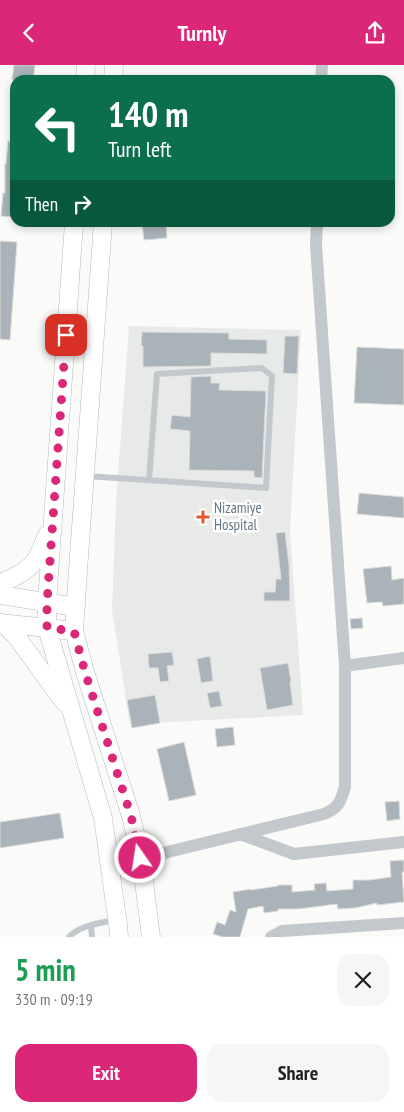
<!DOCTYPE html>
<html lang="en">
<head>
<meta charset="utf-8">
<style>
  body { margin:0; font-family:"PT Sans Narrow",sans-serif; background:#f6f6f6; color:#202124; height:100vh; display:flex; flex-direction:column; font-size:19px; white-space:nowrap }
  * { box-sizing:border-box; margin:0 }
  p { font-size:16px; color:#757577 }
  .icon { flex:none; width:28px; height:28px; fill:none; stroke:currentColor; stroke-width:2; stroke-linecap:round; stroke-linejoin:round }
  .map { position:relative; height:872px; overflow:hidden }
  .details { display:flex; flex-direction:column; background:#fff; flex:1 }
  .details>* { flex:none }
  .top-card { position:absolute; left:10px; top:10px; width:385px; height:152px; border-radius:15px; box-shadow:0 2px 8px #0003; background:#0b6e4f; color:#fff; overflow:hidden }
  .pin { position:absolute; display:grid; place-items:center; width:42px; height:42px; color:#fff; margin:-21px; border-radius:10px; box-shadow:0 2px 8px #0006 }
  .me { position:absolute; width:55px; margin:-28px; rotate:347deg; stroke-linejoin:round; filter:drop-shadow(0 0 4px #0008) }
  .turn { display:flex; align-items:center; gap:18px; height:105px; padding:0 15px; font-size:22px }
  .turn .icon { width:65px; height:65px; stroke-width:2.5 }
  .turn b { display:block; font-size:35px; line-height:42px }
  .then { display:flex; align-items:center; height:48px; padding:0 15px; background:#0003; gap:10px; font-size:19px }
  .round { display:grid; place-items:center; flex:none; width:52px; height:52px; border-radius:15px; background:#f6f6f6 }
  .summary { display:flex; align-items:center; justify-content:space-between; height:85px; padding:0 15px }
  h1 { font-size:30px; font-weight:800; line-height:38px; color:#1e9e55 }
  .primary-button { display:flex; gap:10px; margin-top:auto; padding:10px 15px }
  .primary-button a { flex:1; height:58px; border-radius:15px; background:#db2777; color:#fff; font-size:20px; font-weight:800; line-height:58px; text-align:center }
  .primary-button a+a { background:#f6f6f6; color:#202124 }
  header { display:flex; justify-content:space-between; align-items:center; height:65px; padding:0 15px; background:#db2777; color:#fff; font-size:22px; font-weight:800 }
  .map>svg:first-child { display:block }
</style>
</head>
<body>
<header><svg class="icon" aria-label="back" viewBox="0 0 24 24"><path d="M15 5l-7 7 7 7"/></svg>Turnly<svg class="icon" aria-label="share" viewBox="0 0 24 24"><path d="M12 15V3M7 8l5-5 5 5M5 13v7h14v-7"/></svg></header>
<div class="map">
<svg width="404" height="872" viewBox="0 0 404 872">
  <rect width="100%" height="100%" fill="#fafaf8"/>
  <path fill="#e8e9e9" d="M129,261L301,265L290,466L303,650L130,659L112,545L116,437Z"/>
  <path fill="#aab3b9" stroke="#dcdcda" d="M14,0H35L33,15H12Z
    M8,76H15V152L1,151L3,128H5V99H6Z
    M142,158H166L167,173L144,175Z
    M0,176L17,177L10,275L0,274Z
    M142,267L229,268V274L267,275V289L211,288V301L143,302V281H141Z
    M285,271H299L297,309L283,308Z
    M357,282L404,284V340L354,338Z
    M211,311V318H220L219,325L266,326L262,413L254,412V406L189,405L190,366L170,364L172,350L190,352L191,312Z
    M359,428L404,432V453L357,449Z
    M285,467L289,500L290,536H264V527H275L276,514H281L276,468Z
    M391,501L392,515L404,513V539L383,541L382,537L367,538L363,504Z
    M362,553L363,563L351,564L350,554Z
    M172,587L174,600L167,601L169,616L160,617L158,603H149L148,589Z
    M210,591L213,616L201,618L197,594Z
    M288,598L291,617L290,618L293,640L267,645L260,603Z
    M219,626L222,641L210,643L207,628Z
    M155,630L160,658L132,663L127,635Z
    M233,662L235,680L217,682L215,664Z
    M184,677L196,730L169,736L157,684Z
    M399,736L400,754L387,756L385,737Z
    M60,748L64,773L0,783V757Z
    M404,795V807H402L404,837L377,840V838L355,843L338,844L337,839L298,844H278V846L264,848L263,841L248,844L240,872H223L213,869L217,857L225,860L230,845L236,847L233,827L251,824V825L278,821V820H292V827L315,825L314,819L326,818L327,826L353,824V815H370L391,812L390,796Z"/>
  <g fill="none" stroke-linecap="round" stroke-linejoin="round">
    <defs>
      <path id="secondary" d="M85,15L86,0
        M113,15L114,0
        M74,158L47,538V563L103,753L118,860L119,872
        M103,158L79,491L74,566L85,607L131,751L141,793L151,872
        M0,518C14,513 29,506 37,493C41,486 44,477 47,470
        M0,530L76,542
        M0,558L74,566
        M4,559L16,571L64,637"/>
    </defs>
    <use href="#secondary" stroke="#b3babf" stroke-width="19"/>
    <path stroke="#c3c8cc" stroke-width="6" d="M86,411L266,423L272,311L262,303L157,309L149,415
      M91,860L92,872
      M69,872C80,860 101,858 116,855"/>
    <path stroke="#c3c8cc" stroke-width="12" d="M321,15L322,0
      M317,158L316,180L345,601
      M240,769L294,789L404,777
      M110,801L324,749C340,742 340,737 345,722V601L404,593
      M271,872L282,866L404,858"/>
    <use href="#secondary" stroke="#fff" stroke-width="18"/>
  </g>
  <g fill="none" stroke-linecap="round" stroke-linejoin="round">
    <path stroke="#db2777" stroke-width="9" stroke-dasharray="0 16.2" d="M66,270L47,538V563L74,566L85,607L131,751L140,793"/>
  </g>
  <path fill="#e4572e" stroke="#fff" stroke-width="2" d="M200.5 444.5h5v5h5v5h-5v5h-5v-5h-5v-5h5z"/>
  <g text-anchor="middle" stroke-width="5" stroke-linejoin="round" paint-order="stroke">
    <g font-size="15" fill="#657683" stroke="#fff" text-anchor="start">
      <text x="214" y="448">Nizamiye<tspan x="214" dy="17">Hospital</tspan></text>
    </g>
  </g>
</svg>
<div class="pin" style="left:66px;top:270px;background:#d93025"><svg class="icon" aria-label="arrive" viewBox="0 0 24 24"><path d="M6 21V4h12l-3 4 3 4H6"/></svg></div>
<svg class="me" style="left:140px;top:793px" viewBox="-20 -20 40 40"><circle r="17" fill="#db2777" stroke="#fff" stroke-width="3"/><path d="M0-11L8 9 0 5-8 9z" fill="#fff"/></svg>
<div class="top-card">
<div class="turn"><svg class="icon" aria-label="left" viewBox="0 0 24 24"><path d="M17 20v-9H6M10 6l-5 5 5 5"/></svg><div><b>140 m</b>Turn left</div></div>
<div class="then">Then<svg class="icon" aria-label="right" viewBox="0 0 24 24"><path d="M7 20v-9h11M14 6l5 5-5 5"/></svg></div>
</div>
</div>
<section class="details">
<div class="summary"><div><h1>5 min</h1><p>330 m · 09:19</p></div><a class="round"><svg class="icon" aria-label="close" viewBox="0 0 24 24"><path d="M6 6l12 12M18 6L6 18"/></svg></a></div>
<div class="primary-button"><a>Exit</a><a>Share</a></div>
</section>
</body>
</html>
